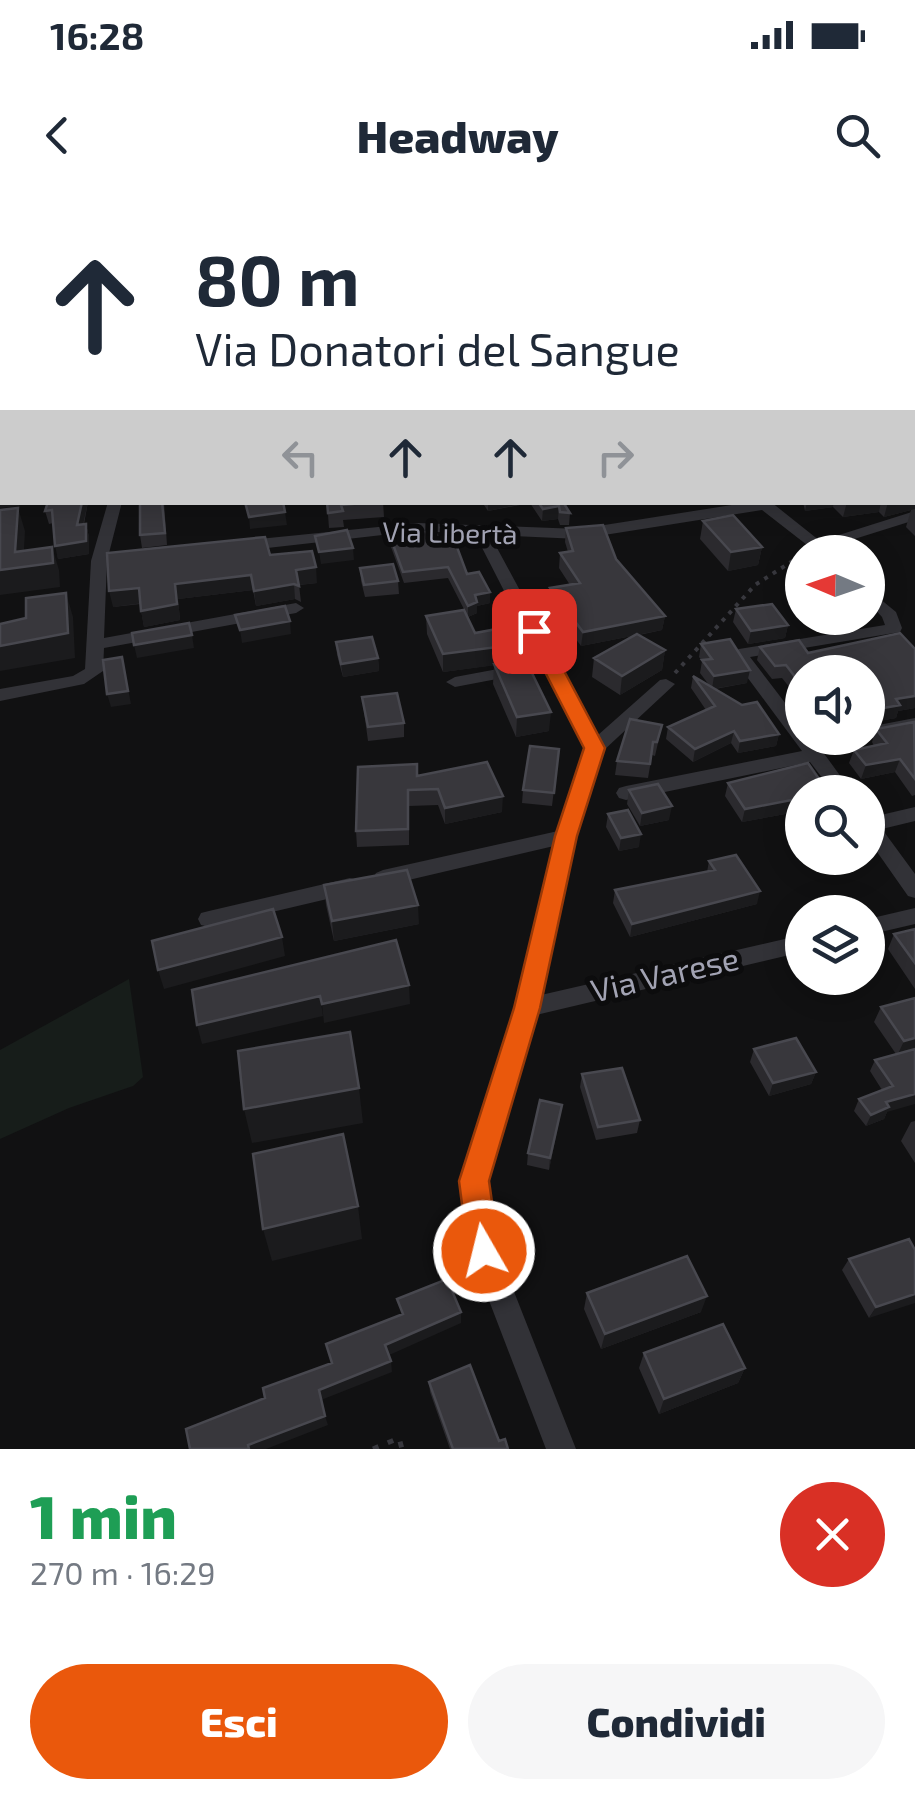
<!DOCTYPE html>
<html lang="it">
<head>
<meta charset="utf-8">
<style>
  body { margin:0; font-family:"Exo 2",sans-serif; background:#f6f6f7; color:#1f2937; height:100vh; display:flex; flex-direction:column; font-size:38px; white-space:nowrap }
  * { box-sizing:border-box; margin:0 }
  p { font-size:32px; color:#747a83 }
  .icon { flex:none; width:55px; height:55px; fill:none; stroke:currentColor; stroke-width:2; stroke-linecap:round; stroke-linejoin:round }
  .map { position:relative; height:1249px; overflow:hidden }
  .details { display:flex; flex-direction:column; background:#fff; flex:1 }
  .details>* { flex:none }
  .hud { position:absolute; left:0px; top:0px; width:915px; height:305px; box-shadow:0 5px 25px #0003; background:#fff; color:#1f2937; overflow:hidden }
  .needle { width:65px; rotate:272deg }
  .tools { position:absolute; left:785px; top:335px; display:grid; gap:20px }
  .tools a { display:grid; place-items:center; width:100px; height:100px; border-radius:50%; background:#fff; box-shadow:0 5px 25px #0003; font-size:50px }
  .pin { position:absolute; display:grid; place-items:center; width:85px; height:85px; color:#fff; margin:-42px; border-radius:20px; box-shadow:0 5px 15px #0006 }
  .me { position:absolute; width:110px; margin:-55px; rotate:352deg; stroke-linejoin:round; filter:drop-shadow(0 0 8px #0008) }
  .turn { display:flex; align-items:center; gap:35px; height:210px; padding:0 30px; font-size:45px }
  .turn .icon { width:130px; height:130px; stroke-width:2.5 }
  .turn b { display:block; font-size:70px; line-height:85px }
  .lanes { display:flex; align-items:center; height:95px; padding:0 30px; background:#0003; justify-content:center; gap:50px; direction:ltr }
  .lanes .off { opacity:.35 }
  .round { display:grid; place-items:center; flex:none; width:105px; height:105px; border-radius:52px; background:#f6f6f7 }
  .headline { display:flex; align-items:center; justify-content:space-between; height:170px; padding:0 30px }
  h1 { font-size:60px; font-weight:800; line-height:75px; color:#1e9e55 }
  .action { display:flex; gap:20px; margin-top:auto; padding:20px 30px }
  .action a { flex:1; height:115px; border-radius:60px; background:#ea580c; color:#fff; font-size:40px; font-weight:800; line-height:115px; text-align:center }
  .action a+a { background:#f6f6f7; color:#1f2937 }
  .status { display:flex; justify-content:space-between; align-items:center; height:70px; padding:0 50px; background:#fff; direction:ltr }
  .status svg { height:28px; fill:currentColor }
  header { display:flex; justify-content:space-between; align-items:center; height:130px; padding:0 30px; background:#fff; font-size:45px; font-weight:800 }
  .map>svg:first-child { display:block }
</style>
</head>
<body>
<div class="status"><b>16:28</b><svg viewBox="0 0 49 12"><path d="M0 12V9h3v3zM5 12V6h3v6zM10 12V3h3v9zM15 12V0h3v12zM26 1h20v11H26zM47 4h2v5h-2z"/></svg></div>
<header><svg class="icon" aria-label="back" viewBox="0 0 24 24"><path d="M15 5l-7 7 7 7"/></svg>Headway<svg class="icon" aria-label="search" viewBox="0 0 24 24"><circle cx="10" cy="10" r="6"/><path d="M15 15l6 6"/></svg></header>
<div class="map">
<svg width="915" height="1249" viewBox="0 0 915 1249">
  <rect width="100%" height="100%" fill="#111112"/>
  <path fill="#171d1a" d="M129,779L143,877L133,886L69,908L0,939V850Z"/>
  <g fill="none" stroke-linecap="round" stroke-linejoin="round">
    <path fill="#272c36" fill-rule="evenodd" d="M529,0H549L550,2H531Z
      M643,0H767L768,2H642Z
      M0,5H2V15H0Z
      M912,7L915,8V18L912,17Z"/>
    <path stroke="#38383e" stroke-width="2.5" stroke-dasharray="2.5 4" stroke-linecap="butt" d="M0,2L18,0"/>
    <path stroke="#38383e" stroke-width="4" stroke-dasharray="4 6" stroke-linecap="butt" d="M675,473L755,385L802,355"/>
    <path stroke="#38383e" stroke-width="5" stroke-dasharray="6 10" stroke-linecap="butt" d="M373,1249L399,1238L402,1249"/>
    <path fill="#323237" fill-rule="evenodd" d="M912,160H915V168H912Z
      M912,261H915V269H912Z
      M108,302H122L107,361L104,438L296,403L304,408L296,413L104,448L103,471L84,484L0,501V489L73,476L85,469L91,361Z
      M751,302H771L820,341L915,311V320L829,347L832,352H816L762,310L579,339L490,335L598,535L660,480L666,479L675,484L603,551L576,636L541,795L802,735V752L536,815L487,981L498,1051L576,1249H546L470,1051L461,981L515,808L554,646L383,686L376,683L373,678L376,673L383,670L558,631L586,548L545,470L455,487L446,482L455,477L540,461L475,334L418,331L240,351L232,346L240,341L418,323L579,329Z
      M868,389L896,412L902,428L900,432L750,457L802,525V538H850L848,542L820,548L852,592H833L810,562L626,600L619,598L616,593L619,588L626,586L802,551L730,454L739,449L885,425L882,417L868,402Z
      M915,518V530L868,539L862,538H868V527Z
      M915,607V621L882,629L915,674V698L908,696L868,639V618Z
      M350,678L357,680L361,686L357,692L209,727L201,725L198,719L201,713L209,711Z
      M915,708V724L868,735V719Z"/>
    <defs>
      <path id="rail" d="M583,2L603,0"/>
    </defs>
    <use href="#rail" stroke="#45454d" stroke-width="6"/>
    <use href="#rail" stroke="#0c0c0d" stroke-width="4" stroke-dasharray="10" stroke-linecap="butt"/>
  </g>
  <path fill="#2b2a2e" d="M915,270V336L906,327L911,310L884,317L879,312L843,317L833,307L805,311L803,302H912Z
    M88,302L84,324H86L89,337V354L58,359L53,323L49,324L45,311Z
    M164,302L167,345L142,348L140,335Z
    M327,302H383L384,317L343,320L344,327L329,328Z
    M482,302H563L570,313L569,325H560L558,319L542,321L530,303L488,311Z
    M703,321L762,347L758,365L728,371L700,339Z
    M566,328L616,359L665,416L662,430L639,435L665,450L662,470L620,495L592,477L594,458L632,436L581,446L549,403L550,388L570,385L559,368L560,353L568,352L565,342Z
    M390,336L439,341L490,403L477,406V413L468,417L448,378L404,383L391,347Z
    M270,355L317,383L299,385L301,402L295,399L256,406L253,390L178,399L180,420L144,427L140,404L113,407Z
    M360,368L398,381L399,394L365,397L361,381Z
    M736,409L788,425L785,438L748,444L733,422Z
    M426,416L475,433L505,462L549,531L516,537L493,484L494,465L443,472L427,434Z
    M900,433L915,449V508L898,511L896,518L868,523V472H802V523L799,515L802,503L782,478L772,479L757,460L760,447L799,440L808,453Z
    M336,442L378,458L379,471L343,477L337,455Z
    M701,444L747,483L715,489L779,534L776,546L738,553L731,543L693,562L666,539L668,527L706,510L691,488L693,476L709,485L700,473L702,461L699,457Z
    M362,497L404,523V537L368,541Z
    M915,523V595L912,596L895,572L861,579L849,563L854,550L874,546L872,542L876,529Z
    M662,525L655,556L652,555L648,578L615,575L617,561Z
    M559,549L552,606L522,603L523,590Z
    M417,576L502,612L445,624L438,605L409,606V645L357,647L356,631Z
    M728,583L802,592V611L742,622L725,596Z
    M629,590L669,620L640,626L627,604Z
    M608,614L639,647L619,651L606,627Z
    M709,661L757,704L630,737L613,703L615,690L707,672Z
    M324,685L419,724L334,741L326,705Z
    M915,729V789L888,749L894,734Z
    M915,798L887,912L884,919L866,926L854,911L859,899L882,890L870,871L875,860L896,854L874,822L881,807Z
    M754,849L816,872L811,884L769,896L750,862Z
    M582,874L640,920L637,933L596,940L580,887Z
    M562,905L549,970L527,965L528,953Z
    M915,921V963L901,941L911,922Z
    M915,1050L869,1118L842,1070L849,1059Z
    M587,1093L701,1112L601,1149L584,1109Z
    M644,1153L745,1168L738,1183L659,1214L639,1168Z
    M429,1182L499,1241L508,1249H450L430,1192Z"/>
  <path fill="#1b1b1d" d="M915,236V253H912V237Z
    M915,292V309L884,317L888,302H912V293Z
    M0,295H2V302H19V306L0,308Z
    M82,302H88L80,338L77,325Z
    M488,302H530L488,311Z
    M807,302H834L833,307L805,311Z
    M847,302H881L879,312L843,317Z
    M559,306L558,319L542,321L543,309Z
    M18,308L25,331L23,367L52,347L59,370L60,387L0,395V370L15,352Z
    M285,312L287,325L250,329L249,317Z
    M86,324L89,337V354L58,359L55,346Z
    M762,347L758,365L728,371L731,352Z
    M353,348L354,360L321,364L319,352Z
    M316,367L317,383L297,385L296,370Z
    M251,375L253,390L178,399L180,420L144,427L141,411L175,384Z
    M294,384L295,399L256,406L254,391Z
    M139,388L143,403L113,407L109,391Z
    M490,392V403L477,406V413L468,417V406L475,395Z
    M66,393L73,417L75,458L0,471V446Z
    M873,406L869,419L848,422L850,418H868V407Z
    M665,416L662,430L581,446L583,432Z
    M290,421L291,434L242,443L240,430Z
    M788,425L785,438L748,444L751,431Z
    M192,435L194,448L137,458L134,445Z
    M505,446V464L443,472V454Z
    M665,450L662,470L620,495L622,476Z
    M122,457L131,504L111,507L107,494Z
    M378,458L379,471L343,477L341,464Z
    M750,470L747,483L712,489L714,476Z
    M915,496V508L898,511L896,518L868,523L872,510L896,499Z
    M551,512L549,531L516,537L517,517Z
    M734,531L731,543L693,562L695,549Z
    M779,534L776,546L738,553L740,541Z
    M900,559L895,572L861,579L866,565Z
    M503,596L502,612L445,624V608Z
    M802,598V611L742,622L745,609Z
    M672,606L669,620L640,626L642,613Z
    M641,634L639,647L619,651L621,638Z
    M760,691L757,704L630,737L632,724Z
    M418,705L419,724L334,741L332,721Z
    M282,737L285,756L164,789L158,770Z
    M409,785L410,804L324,823L322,804Z
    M320,796L323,816L202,844L197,825Z
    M915,838V851L897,856L904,841Z
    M816,872L811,884L769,896L773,883Z
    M359,888L363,923L252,943L244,909Z
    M915,894V904L887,912L884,919L866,926L871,915L886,902Z
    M562,905L560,918L549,970L550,958Z
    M358,1006L362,1039L272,1061L263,1029Z
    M915,1094V1103L869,1118L876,1107Z
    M707,1096L701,1112L601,1149L605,1134Z
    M461,1112V1123L387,1156L385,1145Z
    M391,1161L392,1172L321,1200L319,1190Z
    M745,1168L738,1183L659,1214L664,1199Z
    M325,1216L328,1225L266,1249H249L248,1245Z"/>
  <path fill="#38373c" stroke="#48484f" stroke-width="2.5" d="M0,139H2V158H0Z
    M0,212H2V295H0Z
    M912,216L915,217V236L912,237Z
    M915,270V292L912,293V271Z
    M48,302H82L77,325L86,324V341L55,346L52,310L45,311Z
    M140,302H162L165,333L140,335Z
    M245,302H283L285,312L249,317Z
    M327,302H374L341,305L343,311L328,313Z
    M538,302H563L570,313L560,312L559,306L543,309Z
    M18,308L15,352L52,347L53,363L0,370V310Z
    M733,315L762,347L731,352L703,321Z
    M603,325L616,359L665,416L583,432L550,388L580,383L560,353L573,351L566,328Z
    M347,330L353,348L319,352L315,336Z
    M435,331L439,341L454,339L467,374L479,372L490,392L475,395L477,402L468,406L448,367L403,372L390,336Z
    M265,337L270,355L312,351L316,367L296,370L299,386L294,384L254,391L251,375L175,384L177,404L141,411L139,388L109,391L107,353Z
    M393,364L398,381L364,385L360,368Z
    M66,393L68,433L0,446V424L26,418V398Z
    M772,404L788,425L751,431L736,409Z
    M285,406L290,421L240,430L235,415Z
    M464,410L475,433L497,429L505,446L443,454L426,416Z
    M189,423L192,435L134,445L132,433Z
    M900,433L915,449V496L896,499L900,505L872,510L868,519V472H802V486L786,465L775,466L760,447L799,440L808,453Z
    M637,434L665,450L622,476L594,458Z
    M372,437L378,458L341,464L336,442Z
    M730,439L750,470L714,476L702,460L712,459L701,444Z
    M122,457L128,491L107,494L103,460Z
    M514,461L517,467L528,465L551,512L517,517L494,464Z
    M693,476L742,505L757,502L779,534L740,541L734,531L695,549L668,527L715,506Z
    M397,493L404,523L368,527L362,497Z
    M630,519L662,525L657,542H653L650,564L617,561Z
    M914,522L915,579L900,559L866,565L854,550L887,543L876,529Z
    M530,546L559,549L554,593L523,590Z
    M487,562L503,596L445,608L438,589L408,590V629L356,631L358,567L417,564V576Z
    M808,563L828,592H802V598L745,609L728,583Z
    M658,584L672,606L642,613L629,590Z
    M628,610L641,634L621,638L608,614Z
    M736,655L760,691L632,724L615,690L715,670L709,661Z
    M407,670L418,705L332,721L324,685Z
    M273,709L282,737L158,770L152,741Z
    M915,729V763L894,734Z
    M396,740L409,785L322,804L320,796L197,825L192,790Z
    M915,798V838L904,841L881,807Z
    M350,832L359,888L244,909L238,851Z
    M796,838L816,872L773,883L754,849Z
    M915,849V894L886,902L889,907L871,915L859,899L893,886L875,860Z
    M622,868L640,920L598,927L582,874Z
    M540,900L562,905L550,958L528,953Z
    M343,934L358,1006L263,1029L253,954Z
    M909,1039L915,1050V1094L876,1107L849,1059Z
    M687,1056L707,1096L605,1134L587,1093Z
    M447,1079L461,1112L385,1145L391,1161L319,1190L325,1216L248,1245L249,1249H190L186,1229L265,1198L263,1188L332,1163L326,1144L403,1114L397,1099Z
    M723,1124L745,1168L664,1199L644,1153Z
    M470,1165L499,1241L505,1239L508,1249H453L429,1182Z"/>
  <path fill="#ea580c" stroke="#983908" stroke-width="2.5" d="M534,425L543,431L605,548L577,636L540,808L489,981L499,1051L494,1062L484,1066L473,1062L468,1051L459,981L514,808L555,636L584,548L524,431Z"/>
  <g text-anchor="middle" stroke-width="10" stroke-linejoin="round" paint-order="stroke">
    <g font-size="28" fill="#a2a3b3" stroke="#0c0c0d">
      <text transform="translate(450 333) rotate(1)" y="10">Via Libertà</text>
    </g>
    <g font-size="32" fill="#a2a3b3" stroke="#0c0c0d">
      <text transform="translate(665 775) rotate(-13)" y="11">Via Varese</text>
    </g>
  </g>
</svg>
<div class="tools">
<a><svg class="needle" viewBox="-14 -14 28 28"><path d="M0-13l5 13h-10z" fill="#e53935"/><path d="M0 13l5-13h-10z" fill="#747a83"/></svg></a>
<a><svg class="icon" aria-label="sound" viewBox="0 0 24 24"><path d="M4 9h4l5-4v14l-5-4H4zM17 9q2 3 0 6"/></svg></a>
<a><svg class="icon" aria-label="search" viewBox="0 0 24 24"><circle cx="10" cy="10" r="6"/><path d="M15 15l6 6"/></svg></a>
<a><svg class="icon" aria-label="layers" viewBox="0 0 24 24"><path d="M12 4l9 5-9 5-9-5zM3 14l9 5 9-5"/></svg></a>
</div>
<div class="pin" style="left:534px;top:431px;background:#d93025"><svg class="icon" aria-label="arrive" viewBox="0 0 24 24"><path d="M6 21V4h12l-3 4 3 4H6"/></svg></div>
<svg class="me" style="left:484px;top:1051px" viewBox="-20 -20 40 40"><circle r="17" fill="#ea580c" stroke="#fff" stroke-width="3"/><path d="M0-11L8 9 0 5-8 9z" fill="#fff"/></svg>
<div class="hud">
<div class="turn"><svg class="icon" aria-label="ahead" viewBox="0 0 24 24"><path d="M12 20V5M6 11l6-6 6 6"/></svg><div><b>80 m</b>Via Donatori del Sangue</div></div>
<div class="lanes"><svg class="icon off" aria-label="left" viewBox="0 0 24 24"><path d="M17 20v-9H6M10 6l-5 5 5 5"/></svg><svg class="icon" aria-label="ahead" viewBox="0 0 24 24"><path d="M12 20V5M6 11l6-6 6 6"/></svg><svg class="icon" aria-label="ahead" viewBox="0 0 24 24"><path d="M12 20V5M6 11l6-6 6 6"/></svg><svg class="icon off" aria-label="right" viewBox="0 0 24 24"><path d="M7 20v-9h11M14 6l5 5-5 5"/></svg></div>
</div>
</div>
<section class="details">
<div class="headline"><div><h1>1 min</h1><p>270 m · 16:29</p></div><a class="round" style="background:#d93025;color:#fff"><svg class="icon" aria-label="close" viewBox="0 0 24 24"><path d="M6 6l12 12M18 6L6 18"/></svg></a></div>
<div class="action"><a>Esci</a><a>Condividi</a></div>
</section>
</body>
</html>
